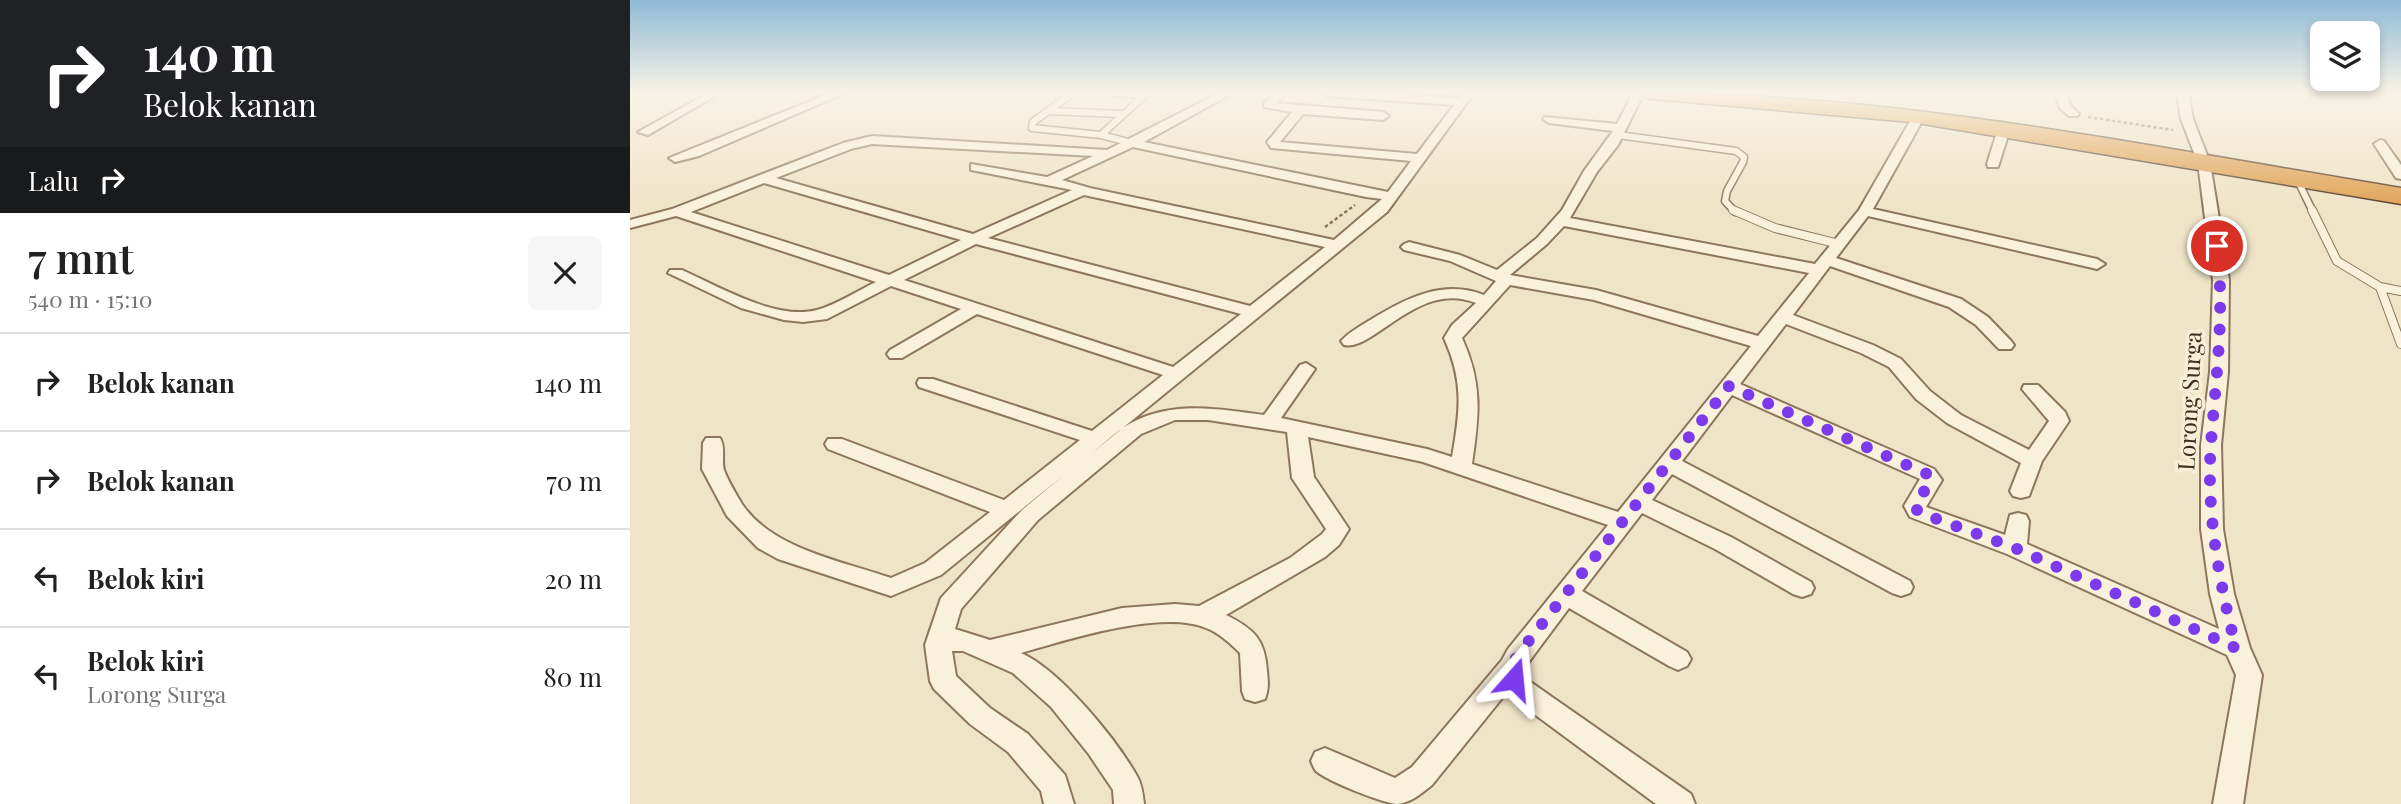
<!DOCTYPE html>
<html lang="id">
<head>
<meta charset="utf-8">
<style>
  body { margin:0; font-family:"Playfair Display",serif; background:#f6f6f6; color:#222; height:100vh; display:flex; flex-direction:column; font-size:26px; white-space:nowrap }
  * { box-sizing:border-box; margin:0 }
  p { font-size:23px; color:#767676 }
  .icon { flex:none; width:38px; height:38px; fill:none; stroke:currentColor; stroke-width:2; stroke-linecap:round; stroke-linejoin:round }
  .map { position:relative; flex:1; overflow:hidden }
  .details { display:flex; flex-direction:column; background:#fff; width:630px }
  .details>* { flex:none }
  .top-card { background:#202124; color:#fff; overflow:hidden }
  .buttons { position:absolute; left:1680px; top:21px; display:grid; gap:14px }
  .buttons a { display:grid; place-items:center; width:70px; height:70px; border-radius:10px; background:#fff; box-shadow:0 4px 10px #0003; font-size:35px }
  .pin { position:absolute; display:grid; place-items:center; width:60px; height:60px; color:#fff; margin:-30px; border:4px solid #fff; border-radius:50%; box-shadow:0 2px 7px #0007 }
  .me { position:absolute; width:77px; margin:-38px; rotate:18deg; stroke-linejoin:round; filter:drop-shadow(0 0 5px #0008) }
  .turn { display:flex; align-items:center; gap:24px; height:147px; padding:0 28px; font-size:32px }
  .turn .icon { width:91px; height:91px; stroke-width:2.5 }
  .turn b { display:block; font-size:49px; line-height:60px }
  .then { display:flex; align-items:center; height:66px; padding:0 28px; background:#0003; gap:14px; font-size:26px }
  .round { display:grid; place-items:center; flex:none; width:74px; height:74px; border-radius:10px; background:#f6f6f6 }
  .summary { display:flex; align-items:center; justify-content:space-between; height:119px; padding:0 28px }
  h1 { font-size:42px; font-weight:600; line-height:52px }
  ul { padding:0; list-style:none }
  li { display:flex; align-items:center; gap:21px; height:98px; padding:0 28px; border-top:2px solid #e0e0e0 }
  li div { flex:1 }
  li b { display:block; font-size:26px }
  li em { font-style:normal }
  main { display:flex; flex:1; min-height:0 }
  .map>svg:first-child { display:block }
</style>
</head>
<body>
<main>
<section class="details">
<div class="top-card">
<div class="turn"><svg class="icon" aria-label="right" viewBox="0 0 24 24"><path d="M7 20v-9h11M14 6l5 5-5 5"/></svg><div><b>140 m</b>Belok kanan</div></div>
<div class="then">Lalu<svg class="icon" aria-label="right" viewBox="0 0 24 24"><path d="M7 20v-9h11M14 6l5 5-5 5"/></svg></div>
</div>
<div class="summary"><div><h1>7 mnt</h1><p>540 m · 15:10</p></div><a class="round"><svg class="icon" aria-label="close" viewBox="0 0 24 24"><path d="M6 6l12 12M18 6L6 18"/></svg></a></div>
<ul>
<li><svg class="icon" aria-label="right" viewBox="0 0 24 24"><path d="M7 20v-9h11M14 6l5 5-5 5"/></svg><div><b>Belok kanan</b></div><em>140 m</em></li>
<li><svg class="icon" aria-label="right" viewBox="0 0 24 24"><path d="M7 20v-9h11M14 6l5 5-5 5"/></svg><div><b>Belok kanan</b></div><em>70 m</em></li>
<li><svg class="icon" aria-label="left" viewBox="0 0 24 24"><path d="M17 20v-9H6M10 6l-5 5 5 5"/></svg><div><b>Belok kiri</b></div><em>20 m</em></li>
<li><svg class="icon" aria-label="left" viewBox="0 0 24 24"><path d="M17 20v-9H6M10 6l-5 5 5 5"/></svg><div><b>Belok kiri</b><p>Lorong Surga</p></div><em>80 m</em></li>
</ul>
</section>
<div class="map">
<svg width="1771" height="804" viewBox="0 0 1771 804">
  <rect width="100%" height="100%" fill="#f0e4c8"/>
  <g fill="none" stroke-linecap="round" stroke-linejoin="round">
    <defs>
      <path id="lane-far1" d="M443,93L403,122L402,128L471,135
        M481,93L514,95
        M419,111L491,114
        M988,135L1106,151L1114,157L1113,162L1097,191L1095,201L1105,212
        M502,143L471,135L517,93
        M1667,179L1683,212"/>
      <path id="lane" d="M1103,210L1145,228L1209,244
        M1682,210L1707,261L1750,287L1771,344
        M1750,287L1771,291"/>
      <path id="street" d="M72,93H83L85,96L18,135L8,132L71,97Z
        M200,93H215L69,156L45,162L39,158Z
        M589,93H603L514,142L758,192L781,161L641,148L637,142L662,112L634,107V103L645,93H657L647,103L753,112L759,116L753,120L673,114L650,142L787,154L824,105L697,96L692,93H752L829,98L833,93H844L757,212L456,458C470,447 484,433 499,424C542,400 588,409 634,415L670,365L676,363L685,369L651,418L797,449L822,457C830,411 834,382 814,338L822,325L846,303C789,279 743,352 714,345L711,341C719,332 732,325 742,319C776,298 814,279 854,295L866,281L820,261L774,250L771,247L774,244L779,242L830,255L867,270L907,238L932,210L954,171L983,131L919,123L913,119L915,117L987,124L1003,93H1014L988,145L967,172L940,218L1185,264L1229,210L1283,116L1289,112L1295,116L1243,209L1467,259L1475,264L1467,269L1238,216L1206,258L1331,299L1358,317L1381,341L1384,345L1381,349H1369L1346,325L1319,307L1200,266L1163,315L1243,345L1271,359L1300,391L1331,415L1399,450L1419,421L1392,389L1394,385H1408L1435,412L1439,421L1412,461L1399,496L1391,498L1383,496L1380,491L1391,463L1317,423L1286,399L1259,367L1231,353L1156,324L1110,384L1304,469L1312,480L1296,507L1375,535L1380,515L1388,513L1396,515L1399,521L1397,544L1589,629L1580,594L1571,529V445L1580,372L1583,280L1568,163L1551,119L1547,93H1559L1563,119L1580,163L1599,280L1598,372L1591,445L1593,529L1604,594L1620,648L1632,675L1613,804H1583L1606,675L1597,655L1377,554L1280,517L1274,506L1290,479L1102,395L1052,461L1280,581L1283,587L1280,593L1271,596L1262,593L1042,474L1022,500L1101,537L1181,582L1184,588L1181,594L1172,597L1163,594L1085,549L1012,513L952,591L1057,652L1061,659L1057,666L1048,670L1039,666L939,608L895,667L899,681L1061,794L1065,804H1026L881,697L877,692L802,785C792,793 782,802 768,804C754,804 697,781 686,771C684,769 682,763 681,761L685,752L695,748L765,778L782,767L872,660L878,649L978,525L793,462L678,437L684,477L719,529L709,545L695,557L596,615C624,629 635,639 637,671C638,681 639,689 635,699L625,702L615,699L612,691L610,653C600,643 589,633 576,628C532,609 436,640 391,653C429,669 488,741 508,778C512,786 513,795 514,804H484L483,790L458,753L421,707L383,673L333,651H322L326,676L360,708L398,734L435,775L444,804H414L411,791L378,752L340,724L304,689L300,681L295,645L311,598L392,510L435,474L311,575L261,596L148,559L128,548L97,516L72,469L73,443L76,438H90C96,448 91,460 94,470C98,481 106,494 112,504C142,549 212,561 261,578L295,563L360,512L198,449L195,444L198,439H212L374,500L450,440L289,387L287,383L289,379H303L462,431L533,375L347,314L272,358H260L257,354L260,350L331,309L261,286L197,319L173,322L154,320L111,308L38,273L40,270H52C88,286 146,321 187,310C206,305 227,291 246,282L46,216L0,228V220L42,209L213,143L242,136L477,150ZM242,144L463,156L417,177L341,164V170L442,190L343,234L146,178L221,149ZM503,147L736,197L752,199L704,240L460,188L432,180ZM134,183L331,240L259,275L61,212ZM454,195L695,247L620,306L358,238ZM934,226L1179,273L1128,336L966,290L880,275L917,244ZM346,244L611,314L543,367L274,280ZM880,285L964,300L1121,346L988,512L842,464C849,415 853,384 832,338ZM545,420H578L657,432L662,478L696,529L692,534L660,558L569,606L545,604L492,608L360,640L325,629L331,609L408,520L511,434Z
        M1425,93H1436L1441,106L1449,114L1447,116H1439L1430,108Z
        M1374,125L1380,129L1369,164L1368,167H1358L1357,164L1368,129Z
        M1750,140L1754,141L1771,165V179L1766,178L1744,144Z"/>
      <path id="highway" d="M1012,93C1267,93 1519,147 1771,188V204L1281,122L1022,99L1015,97Z"/>
    </defs>
    <use href="#lane-far1" stroke="#8d765c" stroke-width="9"/>
    <use href="#lane" stroke="#8d765c" stroke-width="10"/>
    <use href="#street" stroke="#8d765c" stroke-width="4"/>
    <use href="#highway" stroke="#5b4430" stroke-width="3"/>
    <path stroke="#8d765c" stroke-width="2.5" stroke-dasharray="3.5 2.5" stroke-linecap="butt" d="M1458,117L1543,130
      M695,227L725,205"/>
    <use href="#lane-far1" stroke="#faf1dc" stroke-width="6"/>
    <use href="#lane" stroke="#faf1dc" stroke-width="8"/>
    <use href="#street" fill="#faf1dc" fill-rule="evenodd"/>
    <use href="#highway" fill="#e0a458" fill-rule="evenodd"/>
  </g>
  <linearGradient id="sky" x2="0" y2="1"><stop stop-color="#8fbad6"/><stop offset="0.45" stop-color="#f8f3e6"/><stop offset="1" stop-color="#f8f3e6" stop-opacity="0"/></linearGradient>
  <rect width="1771" height="206" fill="url(#sky)"/>
  <g fill="none" stroke-linecap="round" stroke-linejoin="round">
    <path stroke="#7c3aed" stroke-width="12" stroke-dasharray="0 21.6" d="M884,679L882,667L887,656L1099,386L1297,474L1301,480L1285,506L1288,512L1385,548L1606,648C1589,581 1576,512 1581,443C1586,376 1595,313 1587,246"/>
  </g>
  <g text-anchor="middle" stroke-width="7" stroke-linejoin="round" paint-order="stroke">
    <g font-size="23" fill="#3d2e20" stroke="#f7eed8">
      <text transform="translate(1560 401) rotate(-87)" y="8">Lorong Surga</text>
    </g>
  </g>
</svg>
<div class="buttons">
<a><svg class="icon" aria-label="layers" viewBox="0 0 24 24"><path d="M12 4l9 5-9 5-9-5zM3 14l9 5 9-5"/></svg></a>
</div>
<div class="pin" style="left:1587px;top:246px;background:#d93025"><svg class="icon" aria-label="arrive" viewBox="0 0 24 24"><path d="M6 21V4h12l-3 4 3 4H6"/></svg></div>
<svg class="me" style="left:884px;top:679px" viewBox="-20 -20 40 40"><path d="M0-17L14 15 0 8-14 15z" fill="#7c3aed" stroke="#fff" stroke-width="4"/></svg>
</div>
</main>
</body>
</html>
